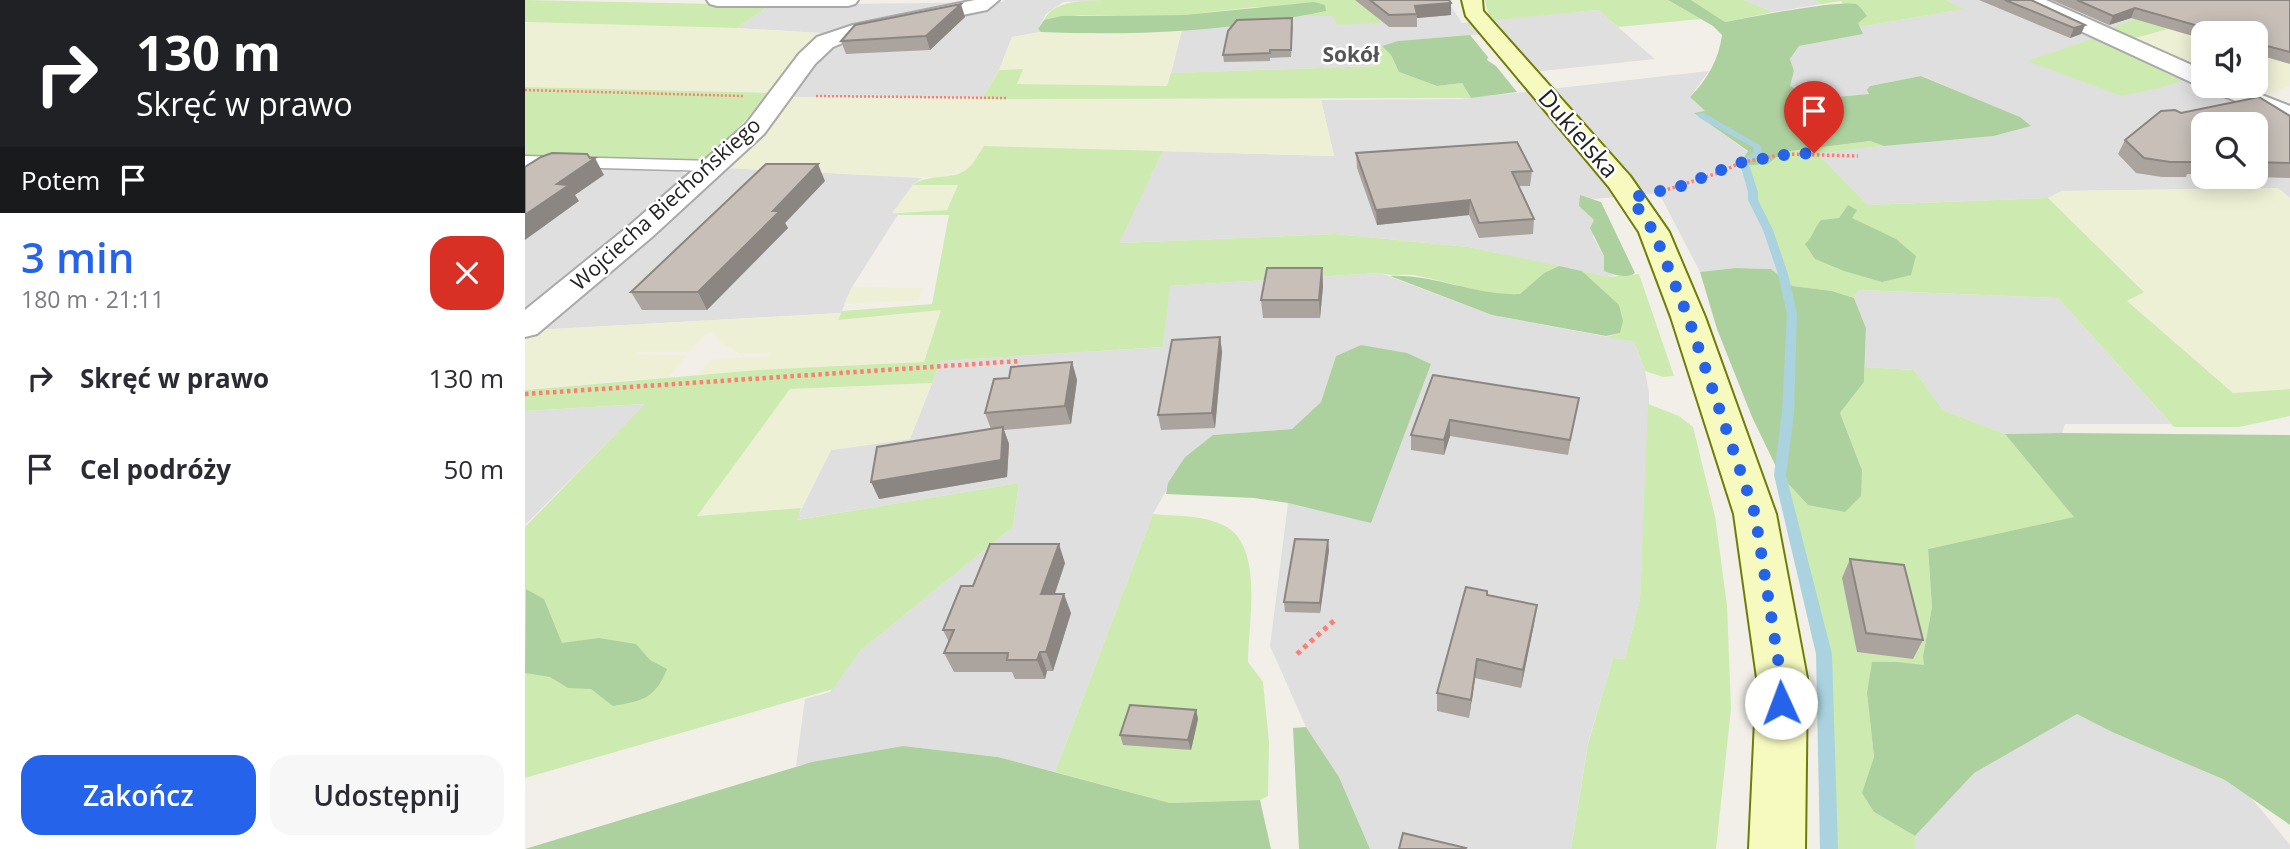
<!DOCTYPE html>
<html lang="pl">
<head>
<meta charset="utf-8">
<style>
  body { margin:0; font-family:"Open Sans",sans-serif; background:#f7f7f7; color:#2b2b33; height:100vh; display:flex; flex-direction:column; font-size:26px; white-space:nowrap }
  * { box-sizing:border-box; margin:0 }
  p { font-size:23px; color:#7c7c81 }
  .icon { flex:none; width:38px; height:38px; fill:none; stroke:currentColor; stroke-width:2; stroke-linecap:round; stroke-linejoin:round }
  .map { position:relative; flex:1; overflow:hidden }
  .side { display:flex; flex-direction:column; background:#fff; width:525px }
  .side>* { flex:none }
  .hud { background:#202124; color:#fff; overflow:hidden }
  .buttons { position:absolute; left:1666px; top:21px; display:grid; gap:14px }
  .buttons a { display:grid; place-items:center; width:77px; height:77px; border-radius:14px; background:#fff; box-shadow:0 4px 18px #0003; font-size:35px }
  .pin { position:absolute; display:grid; place-items:center; width:60px; height:60px; color:#fff; margin:-72px -30px; border-radius:50% 50% 50% 0; rotate:-45deg; box-shadow:0 0 7px #0007 }
  .pin .icon { rotate:45deg }
  .me { position:absolute; width:77px; margin:-38px; rotate:358deg; stroke-linejoin:round; filter:drop-shadow(0 0 5px #0008) }
  .turn { display:flex; align-items:center; gap:24px; height:147px; padding:0 21px; font-size:32px }
  .turn .icon { width:91px; height:91px; stroke-width:2.5 }
  .turn b { display:block; font-size:49px; line-height:60px }
  .then { display:flex; align-items:center; height:66px; padding:0 21px; background:#0003; gap:14px; font-size:26px }
  .round { display:grid; place-items:center; flex:none; width:74px; height:74px; border-radius:21px; background:#f7f7f7 }
  .overview { display:flex; align-items:center; justify-content:space-between; height:119px; padding:0 21px }
  h1 { font-size:42px; font-weight:600; line-height:52px; color:#2563eb }
  .button { display:flex; gap:14px; margin-top:auto; padding:14px 21px }
  .button a { flex:1; height:80px; border-radius:21px; background:#2563eb; color:#fff; font-size:28px; font-weight:600; line-height:80px; text-align:center }
  .button a+a { background:#f7f7f7; color:#2b2b33 }
  ul { padding:0; list-style:none }
  li { display:flex; align-items:center; gap:21px; height:91px; padding:0 21px }
  li div { flex:1 }
  li b { display:block; font-size:26px }
  li em { font-style:normal }
  main { display:flex; flex:1; min-height:0 }
  .map>svg:first-child { display:block }
</style>
</head>
<body>
<main>
<section class="side">
<div class="hud">
<div class="turn"><svg class="icon" aria-label="right" viewBox="0 0 24 24"><path d="M7 20v-9h11M14 6l5 5-5 5"/></svg><div><b>130 m</b>Skręć w prawo</div></div>
<div class="then">Potem<svg class="icon" aria-label="arrive" viewBox="0 0 24 24"><path d="M6 21V4h12l-3 4 3 4H6"/></svg></div>
</div>
<div class="overview"><div><h1>3 min</h1><p>180 m · 21:11</p></div><a class="round" style="background:#d93025;color:#fff"><svg class="icon" aria-label="close" viewBox="0 0 24 24"><path d="M6 6l12 12M18 6L6 18"/></svg></a></div>
<ul>
<li><svg class="icon" aria-label="right" viewBox="0 0 24 24"><path d="M7 20v-9h11M14 6l5 5-5 5"/></svg><div><b>Skręć w prawo</b></div><em>130 m</em></li>
<li><svg class="icon" aria-label="arrive" viewBox="0 0 24 24"><path d="M6 21V4h12l-3 4 3 4H6"/></svg><div><b>Cel podróży</b></div><em>50 m</em></li>
</ul>
<div class="button"><a>Zakończ</a><a>Udostępnij</a></div>
</section>
<div class="map">
<svg width="1765" height="849" viewBox="0 0 1765 849">
  <rect width="100%" height="100%" fill="#f2efe9"/>
  <path fill="#e0dfdf" fill-rule="evenodd" d="M479,0H579L538,2L521,14L513,29L516,32L487,37L475,68L457,99L260,97L291,56L328,35L212,28L245,5L478,2Z
    M845,0H922L937,23L1073,10L1130,59L1007,72L973,33L873,41L852,66L646,73L657,30L778,16H808L856,22Z
    M1219,0H1289L1297,4L1248,12Z
    M1421,0H1660L1579,31L1678,86H1701L1765,112V198L1753,188L1537,191L1523,198L1343,205L1291,152L1469,136L1505,126L1494,117L1397,76L1345,86V94L1290,99L1264,86L1269,71L1265,59L1274,46L1337,34L1335,27L1438,9ZM1678,124H1731V177H1678Z
    M1184,71L1165,97L1181,112L1170,113L1223,152L1214,167L1226,191L1255,277L1246,269L1210,268L1175,272L1134,193L1069,199L1055,196V206L1069,220L1068,237L1079,256V270L1089,275L1084,277L944,247L811,234L593,243L638,151L809,156L796,100L936,99Z
    M0,158L151,170L168,177L0,316Z
    M202,168L397,178L388,185L368,213H374L327,287L316,313L11,330Z
    M855,273L967,315L1109,342L1120,371L1124,393V420L1115,599L1100,659L1088,658L1063,743L1046,849H845L814,777L781,727L745,646L763,503L846,522L836,345L811,356L796,402L767,429L688,435L660,457L628,514L530,772L473,757L378,746L271,766L280,699L305,692L336,650L488,527L494,483L271,520L306,450L385,439L416,361L638,347L644,286Z
    M1334,290L1533,298L1646,424H1540L1537,433L1480,434L1418,410L1389,370L1340,367L1341,328L1329,298Z
    M121,404L0,525V411Z
    M1552,713L1587,732L1700,780L1724,795L1765,845V849H1390V836L1448,773Z"/>
  <path fill="#eef0d5" d="M0,22L212,28L310,34L245,93L0,87Z
    M1669,22L1765,31V86L1735,97L1725,96L1701,86H1731V33H1678V76L1602,41Z
    M657,30L642,86L492,84L497,69L474,70L487,37L516,32L579,35Z
    M260,97L796,100L809,156L459,146L443,169L414,178L202,168Z
    M388,185H433L422,210L367,213Z
    M1753,188L1765,198V390L1708,394L1601,300L1619,291L1523,198L1537,191Z
    M327,287L397,288L394,300L319,304Z
    M417,310L399,362L171,376L186,359L242,357L245,353L214,354L193,341L189,332L181,333L165,351H114L111,354L162,355L144,377L0,389V339L11,330L316,313L313,320Z
    M407,383L385,439L306,450L276,508L171,516L265,389Z"/>
  <path fill="#cdebb0" d="M0,0L245,5L212,28L0,22Z
    M579,0H845L856,23L812,25L808,16H778L801,11L731,7L659,15H555L519,20C529,0 558,1 579,0Z
    M960,0H1143L1176,19L1093,27L1073,10L965,21Z
    M1166,0H1219L1248,12L1200,22Z
    M1289,0H1421L1439,9L1335,27L1316,1L1297,4Z
    M1660,0L1669,22L1603,40L1578,31Z
    M1575,36L1664,78L1635,88L1596,96L1502,61Z
    M857,46L866,55L874,72L912,86L937,83L946,98L457,99L474,70L498,69L492,84L642,86L646,73L852,66L849,48Z
    M0,87L245,93L187,157L163,160L0,158Z
    M1345,141L1359,146L1292,153L1343,205L1523,198L1619,292L1602,301L1708,393L1765,389V416L1714,427H1649L1533,298L1334,290L1329,298L1307,291L1266,286L1255,277L1247,248L1225,199L1226,191L1214,166L1243,164L1258,152Z
    M459,146L638,151L594,243L811,234L944,247L1034,266L1019,273L995,294C959,296 927,282 893,276C880,273 868,277 855,273L645,286L638,347L416,361L407,383L265,389L172,516L276,508L272,520L494,483L488,527L336,650L308,689L0,778V527L120,404L0,411V390L234,370L399,362L416,310L313,320L317,311L407,304L424,215H372L374,213L422,210L433,185H388C404,173 427,181 442,169C449,164 454,153 459,146Z
    M1057,271L1084,277L1114,274L1149,376L1138,377L1120,371L1109,342L1081,337L1095,333L1073,286Z
    M1340,367L1389,370L1418,410L1480,434L1550,517L1403,549L1407,607L1398,656L1400,666L1373,662L1342,693L1349,757L1343,776L1349,812L1390,836V849H1304L1299,654L1255,475L1283,505L1336,467L1315,413L1339,382Z
    M1123,404L1154,416L1168,427L1190,516L1202,605L1206,709L1191,849H1046L1063,744L1088,658L1100,659L1115,599Z
    M628,514C651,516 677,515 698,525C740,544 723,624 723,662L738,682L744,742L743,796L735,800L645,803L530,772Z"/>
  <path fill="#add19e" d="M1143,0H1166L1200,22C1225,17 1311,0 1331,4C1335,6 1339,12 1342,16L1333,23L1338,34L1274,46L1265,59L1269,71L1265,86L1290,99L1344,94L1342,90L1345,86L1396,76L1495,117L1506,126L1469,136L1359,146L1345,141L1258,152L1243,164L1214,166L1223,151L1169,113L1180,111L1165,97C1182,80 1194,59 1197,35L1188,26Z
    M789,2L800,5L801,11C708,31 611,36 516,32L513,29L519,20L537,16L659,15Z
    M945,35L963,57L962,60L971,66L992,92L946,98L937,83L912,86L874,72L866,55L857,46L873,41Z
    M1055,195L1076,202L1110,273C1101,279 1089,275 1079,271V256L1065,228L1069,220L1054,206Z
    M1323,205L1332,210L1327,218L1371,239L1391,256L1386,275L1357,282L1319,271L1290,259L1280,244C1288,237 1289,228 1296,220L1314,218Z
    M1034,266L1057,271L1094,305L1098,321L1095,333L1081,336L967,315L865,276C910,274 950,296 995,294L1019,273Z
    M1210,268L1246,269L1267,286L1307,291L1329,298L1341,328L1339,382L1315,413L1337,470L1336,496L1320,512L1283,505L1255,475L1227,417L1192,329L1175,272Z
    M836,345L882,353L906,364L846,523L763,503L729,498L641,494L643,483L660,457L688,435L767,429L796,402L811,356Z
    M1537,433L1765,435V825L1700,780L1587,732L1552,714L1449,773L1390,836L1349,812L1337,793L1349,757L1342,693L1347,662H1373L1399,665L1398,656L1407,607L1403,549L1549,517L1480,434Z
    M1,589L19,599L37,643L74,638L111,644L125,660L142,669C130,699 117,701 88,706L66,689L43,688L25,677L0,673Z
    M781,727L814,777L845,849H774L768,728Z
    M378,746L473,757L645,803L735,800L746,849H0L287,762Z"/>
  <g fill="none" stroke-linecap="round" stroke-linejoin="round">
    <path fill="#aad3df" fill-rule="evenodd" d="M1173,113H1179L1236,146L1237,156L1223,161L1233,192V200L1248,230L1263,274L1272,314L1269,413L1261,475L1307,654L1313,849H1295L1291,654L1249,475L1257,413L1262,314L1253,274L1238,230L1223,200V192L1214,160L1229,153L1228,147L1173,117Z"/>
    <defs>
      <path id="service" d="M0,156L189,161L197,166L189,171L0,166Z"/>
      <path id="minor" d="M182,0H333L330,4L323,6H192L185,4Z
        M450,0H474L462,10L334,36L308,47L290,64L239,134L127,237L12,334L0,337V310L105,225L221,124L274,54L292,37L328,25Z
        M1494,0H1521L1678,70L1679,86L1670,84L1497,4Z
        M1682,86H1714L1765,106V123L1686,91Z"/>
      <path id="secondary" d="M937,0H957L958,11L1105,176L1144,232L1180,317L1251,514L1282,678L1280,849H1224L1232,678L1209,514L1146,317L1114,232L1084,187L941,16Z"/>
    </defs>
    <use href="#service" stroke="#a9a9a9" stroke-width="3"/>
    <use href="#minor" stroke="#a9a9a9" stroke-width="4"/>
    <use href="#secondary" stroke="#707d05" stroke-width="4"/>
    <path stroke="#fa8072" stroke-width="2.5" stroke-dasharray="2 2" stroke-linecap="butt" d="M0,90L218,96
      M291,96L481,98"/>
    <path stroke="#fa8072" stroke-width="3.5" stroke-dasharray="2.5 2.5" stroke-linecap="butt" d="M1138,191L1199,171L1214,163L1259,154L1333,156"/>
    <path stroke="#fa8072" stroke-width="4.5" stroke-dasharray="3.5 3.5" stroke-linecap="butt" d="M0,394L495,361"/>
    <path stroke="#fa8072" stroke-width="5" stroke-dasharray="4.5 4.5" stroke-linecap="butt" d="M772,654L812,618"/>
    <use href="#service" fill="#fff" fill-rule="evenodd"/>
    <use href="#minor" fill="#fff" fill-rule="evenodd"/>
    <use href="#secondary" fill="#f7fabf" fill-rule="evenodd"/>
  </g>
  <path fill="#aba49e" d="M830,0H924L926,15L892,18V27H864Z
    M1454,0H1506L1560,25L1556,34L1545,38Z
    M1527,0H1765V64L1731,54V33H1678V39L1606,18L1584,25Z
    M440,17L405,50L321,54L316,41Z
    M768,25L766,57L745,58V61L699,62L698,55Z
    M1656,113L1765,116V178L1731,177V124H1678V175L1662,174L1661,177H1637L1611,173L1593,154L1600,140Z
    M831,153L1007,171L1005,186H994L1009,219L1008,234L954,238L944,215L852,225L832,168Z
    M300,181L260,223L263,228L182,310H117L106,292Z
    M797,268L798,286L795,318H738L736,300Z
    M695,337L697,352L690,428L636,430L633,415Z
    M547,362L552,380L546,424L479,430L484,444L482,477L354,499L466,429L460,413L484,378Z
    M908,375L1051,413L1043,455L925,436L919,455L886,450V435Z
    M804,550L795,613L760,612L759,602Z
    M1325,559L1398,640L1388,659L1332,652L1317,578Z
    M540,563L530,594L546,613L528,671H522L520,679H490L487,672H429L419,653L424,642L418,630L448,586Z
    M962,595L1009,624L996,688L950,678L944,718L912,711V693Z
    M671,710L673,719L666,750L598,745L595,735Z"/>
  <path fill="#8b8681" d="M926,3V15L892,18L890,6Z
    M436,4L440,17L405,50L401,36Z
    M1610,8L1606,18L1584,25L1588,16Z
    M1560,25L1556,34L1545,38L1549,28Z
    M70,158L79,175L50,195L54,201L0,240V215L32,184Z
    M293,164L300,181L260,223L263,228L182,310L173,292L248,211Z
    M945,200L944,215L852,225L851,210Z
    M797,268L798,286L795,318L794,300Z
    M695,337L697,352L690,428L687,413Z
    M547,362L552,380L546,424L540,406Z
    M925,420V436L919,455V440Z
    M478,427L484,444L482,477L354,499L346,482Z
    M803,540L804,550L795,613V603Z
    M534,544L540,563L523,613L516,594Z
    M539,594L546,613L528,671L521,652Z
    M1012,605L1009,624L996,688L998,670Z
    M515,652L522,671L520,679L512,660Z
    M952,659L950,678L944,718L946,700Z
    M671,710L673,719L666,750L663,740Z"/>
  <path fill="#c7bfb8" stroke="#8b8681" stroke-width="2" d="M845,0H924L926,3L890,6L892,14L864,15Z
    M1480,0H1506L1560,25L1549,28Z
    M1552,0H1765V52L1731,43V33H1698L1610,8L1588,16Z
    M436,4L401,36L316,41L330,25Z
    M767,18L766,50H745V53L698,55L703,31L712,20Z
    M1734,97L1765,116V163L1731,162V124H1678V160H1670L1669,162H1645L1619,158L1600,140L1636,111L1650,110L1656,113Z
    M992,142L1007,171L987,172L1009,219L954,223L945,200L851,210L831,153Z
    M27,153L62,154L65,158H70L32,184L44,185L0,215V167L16,157Z
    M241,164H293L248,211H255L173,292H106Z
    M742,268H797L794,300H736Z
    M695,337L687,413L633,415L647,340Z
    M547,362L540,406L460,413L469,379L484,378L486,367Z
    M908,375L1054,398L1045,440L925,420L919,440L886,435Z
    M478,427L476,460L346,482L352,447Z
    M770,539L803,540L795,603L759,602Z
    M465,544H534L516,594H539L521,652H515L512,660H482L483,653H419L429,630H418L436,586H448Z
    M1325,559L1379,565L1398,640L1341,633Z
    M941,587L962,591V595L1012,605L998,670L952,659L946,700L912,693Z
    M605,705L671,710L663,740L595,735Z
    M878,833L941,848L940,849H874Z"/>
  <g fill="none" stroke-linecap="round" stroke-linejoin="round">
    <path stroke="#2563eb" stroke-width="12" stroke-dasharray="0 21.6" d="M1256,703V678L1230,514L1163,317L1129,232L1106,198L1156,186L1214,163L1259,155L1289,153"/>
  </g>
  <g text-anchor="middle" stroke-width="5" stroke-linejoin="round" paint-order="stroke">
    <g font-size="21" font-weight="bold" fill="#555" stroke="#fff">
      <text x="826" y="62">Sokół</text>
    </g>
    <g font-size="21" fill="#222" stroke="#fff">
      <text transform="translate(141 204) rotate(-42)" y="7">Wojciecha Biechońskiego</text>
    </g>
    <g font-size="24" fill="#222" stroke="#fff">
      <text transform="translate(1053 134) rotate(49)" y="8">Dukielska</text>
    </g>
  </g>
</svg>
<div class="buttons">
<a><svg class="icon" aria-label="sound" viewBox="0 0 24 24"><path d="M4 9h4l5-4v14l-5-4H4zM17 9q2 3 0 6"/></svg></a>
<a><svg class="icon" aria-label="search" viewBox="0 0 24 24"><circle cx="10" cy="10" r="6"/><path d="M15 15l6 6"/></svg></a>
</div>
<div class="pin" style="left:1289px;top:153px;background:#d93025"><svg class="icon" aria-label="arrive" viewBox="0 0 24 24"><path d="M6 21V4h12l-3 4 3 4H6"/></svg></div>
<svg class="me" style="left:1256px;top:703px" viewBox="-20 -20 40 40"><circle r="19" fill="#fff"/><path d="M0-13L10 11 0 6-10 11z" fill="#2563eb"/></svg>
</div>
</main>
</body>
</html>
